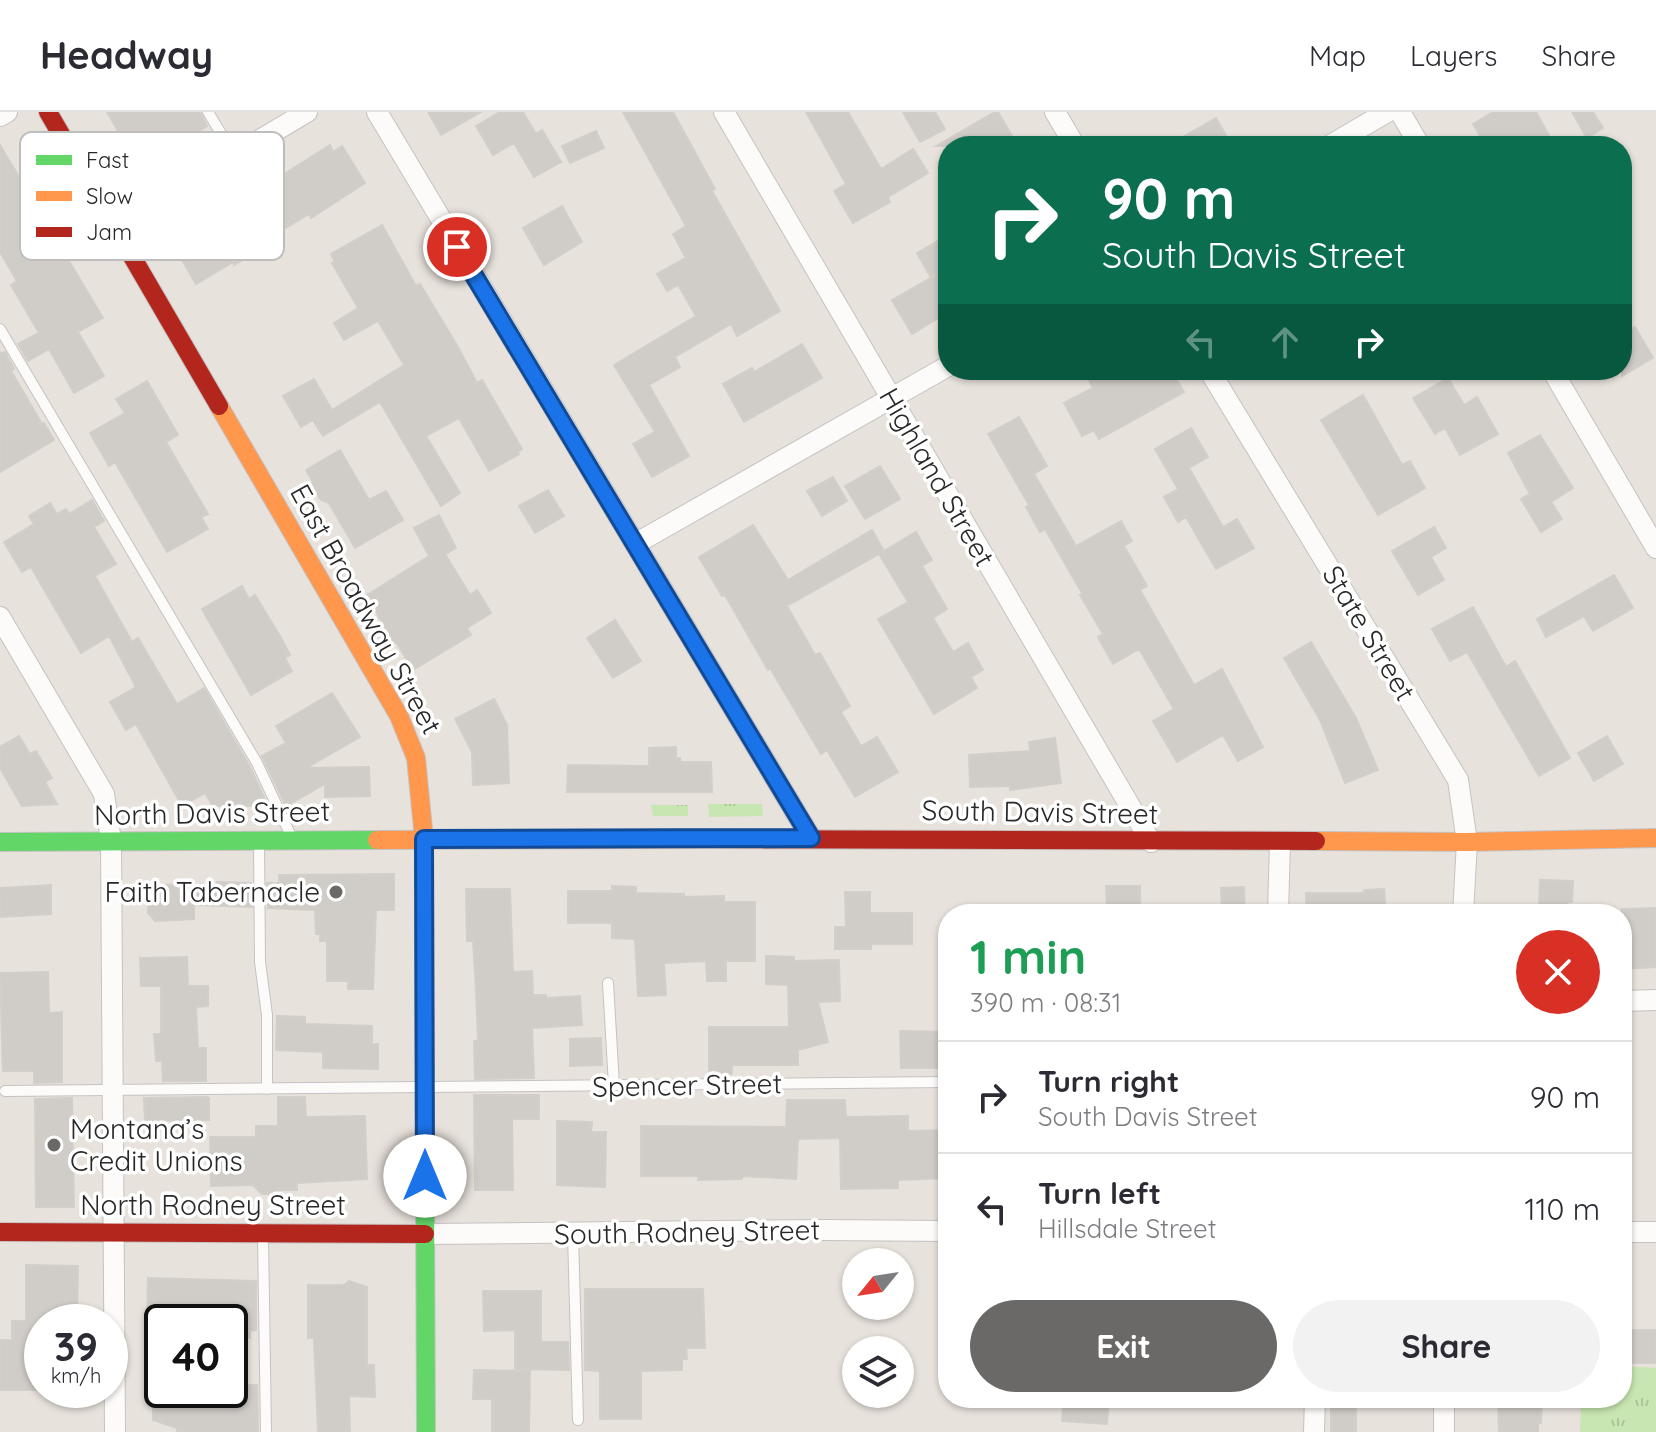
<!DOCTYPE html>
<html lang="en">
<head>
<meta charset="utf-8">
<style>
  body { margin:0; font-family:Quicksand,sans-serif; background:#f2f2f3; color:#2b2b33; height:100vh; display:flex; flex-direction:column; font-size:30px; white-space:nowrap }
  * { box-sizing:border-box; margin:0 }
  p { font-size:26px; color:#7c7c81 }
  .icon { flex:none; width:44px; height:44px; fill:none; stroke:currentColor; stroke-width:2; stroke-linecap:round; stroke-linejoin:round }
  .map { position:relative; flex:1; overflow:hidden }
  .drawer { position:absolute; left:938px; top:792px; width:694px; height:504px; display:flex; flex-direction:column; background:#fff; border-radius:32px; box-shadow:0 2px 6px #0004 }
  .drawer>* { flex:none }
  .guide { position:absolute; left:938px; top:24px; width:694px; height:244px; border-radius:32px; box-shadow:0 2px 6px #0004; background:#0b6e4f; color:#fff; overflow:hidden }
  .needle { width:52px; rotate:240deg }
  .buttons { position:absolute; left:842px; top:1136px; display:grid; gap:16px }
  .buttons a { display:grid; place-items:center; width:72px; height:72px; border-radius:50%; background:#fff; box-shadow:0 2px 6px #0004; font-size:40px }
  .speed { position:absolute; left:24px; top:1192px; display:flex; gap:16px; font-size:40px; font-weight:700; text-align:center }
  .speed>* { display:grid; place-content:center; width:104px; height:104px; border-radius:50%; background:#fff; box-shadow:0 2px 6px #0004; line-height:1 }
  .speed small { font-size:20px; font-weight:400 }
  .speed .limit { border:4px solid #111; border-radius:12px; background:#fff; color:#111 }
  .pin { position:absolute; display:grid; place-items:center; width:68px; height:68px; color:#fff; margin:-34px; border:4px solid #fff; border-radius:50%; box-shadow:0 2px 8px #0007 }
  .me { position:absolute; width:88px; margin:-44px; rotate:0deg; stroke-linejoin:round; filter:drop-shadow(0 0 6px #0008) }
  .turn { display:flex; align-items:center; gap:28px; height:168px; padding:0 32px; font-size:36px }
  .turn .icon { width:104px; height:104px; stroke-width:2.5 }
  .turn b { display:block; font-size:56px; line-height:68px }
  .lanes { display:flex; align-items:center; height:76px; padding:0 32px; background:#0003; justify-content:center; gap:40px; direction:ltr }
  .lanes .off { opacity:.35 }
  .round { display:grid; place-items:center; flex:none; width:84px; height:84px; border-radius:42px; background:#f2f2f3 }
  .headline { display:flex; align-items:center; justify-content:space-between; height:136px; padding:0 32px }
  h1 { font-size:48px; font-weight:700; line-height:60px; color:#1e9e55 }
  .action { display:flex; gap:16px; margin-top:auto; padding:16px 32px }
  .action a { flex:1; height:92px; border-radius:48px; background:#6b6967; color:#fff; font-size:32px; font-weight:700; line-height:92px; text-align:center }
  .action a+a { background:#f2f2f3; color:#2b2b33 }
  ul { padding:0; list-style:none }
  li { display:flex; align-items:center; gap:24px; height:112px; padding:0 32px; border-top:2px solid #e1e1e2 }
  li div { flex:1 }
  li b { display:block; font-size:30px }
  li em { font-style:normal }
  header { display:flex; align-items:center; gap:48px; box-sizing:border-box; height:112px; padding:0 40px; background:#fff; border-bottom:2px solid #e1e1e2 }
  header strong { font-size:38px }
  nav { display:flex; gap:44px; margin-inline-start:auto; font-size:28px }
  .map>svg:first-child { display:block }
</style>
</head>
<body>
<header>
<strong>Headway</strong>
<nav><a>Map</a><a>Layers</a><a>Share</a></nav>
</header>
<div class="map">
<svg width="1656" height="1320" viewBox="0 0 1656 1320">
  <defs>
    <pattern id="grass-tufts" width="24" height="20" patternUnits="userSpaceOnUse" patternTransform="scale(2)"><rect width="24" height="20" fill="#c8e6b1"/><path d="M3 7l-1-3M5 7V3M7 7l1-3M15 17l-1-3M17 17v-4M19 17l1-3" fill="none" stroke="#acc598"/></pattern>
  </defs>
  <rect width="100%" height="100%" fill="#e8e2dc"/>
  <path fill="url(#grass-tufts)" d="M708,692H762L763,704L709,705Z
    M651,693H688V704H653Z
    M1622,1254L1656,1256V1320H1580L1581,1286H1622Z"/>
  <path fill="#d0ccc8" stroke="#d2cec8" stroke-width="2" d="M107,0H200L207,14L138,54Z
    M428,0H481L441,23Z
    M500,0H523L536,22L542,18L561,50L534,65L514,31L493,43L476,14Z
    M623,0H673L715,77L712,79L780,199L737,224L731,212L675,245L680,255L649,273L689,344L652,365L633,332L655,320L614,253L696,204L678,173L667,179L657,162L686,146L673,122L686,114Z
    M806,0H848L881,57L913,37L928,61L888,85L890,90L853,111L834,79L846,72Z
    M903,0H935L945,17L920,30Z
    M995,0H998L1018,34H936Z
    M1493,0H1536L1555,34H1486L1473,12Z
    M1572,0H1593L1603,16L1587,26Z
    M1216,6L1232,34H1167Z
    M596,19L604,36L570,51L562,34Z
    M0,33L103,206L78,220L104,264L74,281L49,237L28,249L18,232L39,221L11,173L17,169L0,140Z
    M330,33L333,40L342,34L365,71L311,106L309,102L259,132L262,136L234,153L233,150L196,172L174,134L185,128L179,119L195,110L196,112L266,71L267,73Z
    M562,94L582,130L544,153L523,116Z
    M382,113L416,174L420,172L458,235L477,271L482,268L522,337L518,340L519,342L489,359L459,306L426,324L460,381L441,394L380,290L323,324L313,308L301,315L283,284L314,267L332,298L404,253L378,209L344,228L334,211L358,196L332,151L335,150L331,142Z
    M948,123V154L930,164L917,141Z
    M941,160L948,171V200L912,222L892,188Z
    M1635,215L1653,246L1622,264V222Z
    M802,232L822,266L744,310L723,272L752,256L754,260Z
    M0,240L1,242L5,240L14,257L11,259L42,312L44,311L54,328L0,360Z
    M1084,258H1171L1184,280L1099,327L1094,318L1082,324L1064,291L1093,276Z
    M1448,266L1464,293L1477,285L1498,322L1460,343L1445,316L1435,322L1413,286Z
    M147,269L178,323L166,330L208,402L201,405L208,417L167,440L115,350L109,354L90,321L125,301L116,287Z
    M1363,283L1402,353L1410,349L1425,376L1378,403L1321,308Z
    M1019,305L1047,354L1034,362L1076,434L1121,409L1132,429L1124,434L1147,474L1140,478L1194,573L1222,557L1263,635L1238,649L1223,623L1177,650L1153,609L1174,597L1139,537L1113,552L1098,525L1103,522L1080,483L1082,481L1045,417L1040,420L1026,395L1029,393L988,322Z
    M1191,316L1208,345L1189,356L1223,415L1237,407L1254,436L1216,457L1186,405L1178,410L1164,385L1178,377L1155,337Z
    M1540,323L1573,376L1551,390L1562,407L1541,420L1521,387L1530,382L1508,341Z
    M340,338L369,388L386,379L403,408L355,436L329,391L321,388L310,372L313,370L306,358Z
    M880,354L900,387L865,407L845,374Z
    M833,365L847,389L822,404L807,379Z
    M548,378L564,404L535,421L519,394Z
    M92,388L104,409L94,415L116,452L95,464L132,530L138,526L177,592L204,576L250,655L268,694H213L205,681L182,694L136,612L126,618L110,590L136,575L109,524L81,541L31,455L22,460L4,430L34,412L29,404L50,391L57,402L66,397L69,402Z
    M439,403L456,436L445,442L470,483L477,478L491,501L467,516L471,523L413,558L396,530L394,532L367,483L429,444L414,416Z
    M753,413L788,468L872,418L884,439L916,420L932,448L922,454L947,497L933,506L953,540L968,531L983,558L971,565L977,576L934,602L878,507L908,490L879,442L787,494L815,543L820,541L850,594L841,600L861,634L877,625L898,660L855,685L827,638L821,642L770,556L768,558L725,483L722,484L699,445Z
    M1434,415L1446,436L1431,445L1444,468L1418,483L1392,439Z
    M1614,463L1633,496L1593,519L1584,504L1546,525L1537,507Z
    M242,474L249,487L255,483L280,524L290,543L285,546L292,559L251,583L202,497Z
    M1473,495L1506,555L1515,549L1570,646L1539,664L1467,540L1450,549L1432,517Z
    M615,508L641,549L613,566L587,526Z
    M1311,530L1356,606L1378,658L1345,671L1320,608L1284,546Z
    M332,581L360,625L306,656L369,655L370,684L325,685V672L286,694L262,644L286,631L276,614Z
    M494,587L507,613L509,671L473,673L472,640L455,607Z
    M19,624L30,642L36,639L52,666L45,670L57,692L22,694L0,656V635Z
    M1607,624L1623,652L1594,669L1578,641Z
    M1055,626L1061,671L1010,678V674L970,675L969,643L1030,639L1029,630Z
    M676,635V647L680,646L681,650H711L712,680H567L568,653L649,654V636Z
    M394,762V798H376L373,877H348V869H327V829H320V822H316L315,798L268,796L267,771H279V763Z
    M1540,768L1573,769L1572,790H1568L1567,797L1539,796Z
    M217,770L251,771L252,795L194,793V807L155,809L148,801V794L153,789L152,773L217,772Z
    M51,773V802L0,805V776Z
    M612,774L636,775V781L684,782V785L724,784V790H755V849H726V869H707L706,849L664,851L666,883L638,884L635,827L612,826V811H568V779H612Z
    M1106,774H1140V802H1112V796H1107Z
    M1244,775L1245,802H1222L1221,776Z
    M466,777H510L513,860L532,859L533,883H546V886L580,884L582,913L532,916L534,966L475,967L474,929H478L476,878L473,829H467Z
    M1384,777L1386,802H1306V781H1365L1364,778Z
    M845,780H870V801H912V832H871V837H835V815H846Z
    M1656,796V855L1622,857V797Z
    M766,844L794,845V849L839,848L840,889L818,890L828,930L798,938V953H732V962L709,961V915H789L788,873L766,872Z
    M187,845L188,874H208V894L196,895L198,936H206V969H163L162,949H156L154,922H161V874H141L140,846Z
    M48,860L49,901L62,900V970L34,971V959H3L0,861Z
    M277,904L305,905V912L372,914V932H378V957L323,956V940L276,938Z
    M900,919L948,920V956H901Z
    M601,926L602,953L570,954V927Z
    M474,983H539V1007H512L513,1078H475Z
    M206,985L209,986V1008L145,1009L144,986Z
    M278,985H305L306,1005L365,1004L367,1067L297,1071V1078H279V1082H262L253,1073L211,1074L210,1025H256V1014H278Z
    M72,986L74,1095H36L35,987Z
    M787,988H845L846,1005L908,1004V1019L948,1018V1066L898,1068V1076L841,1077L840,1026L798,1027L796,1067L742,1064V1067L698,1068V1064H641V1014L786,1015Z
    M557,1009L592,1010L591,1020H606L605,1075L557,1073Z
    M26,1153L78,1154L77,1210H42V1278H0V1228H12V1209H26Z
    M148,1166L256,1169V1218L250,1219V1226H230V1210H147Z
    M349,1169L367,1175V1253H374L375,1285L349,1284L350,1320H318L314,1226H308V1173H344Z
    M585,1177H703L705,1236H686L687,1247H682V1258L641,1259V1307H600V1259L585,1258Z
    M483,1179H541V1230H568L569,1258L515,1257V1218L484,1219Z
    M1622,1218H1656V1251H1622Z
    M474,1258L530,1259L529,1320H492V1287H473Z
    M230,1273H257L258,1320H177V1316L153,1308V1278H230Z
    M1064,1286H1109L1107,1312L1062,1309Z
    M1331,1286H1356V1320H1331Z
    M1498,1286H1542L1541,1311H1538V1320H1499Z"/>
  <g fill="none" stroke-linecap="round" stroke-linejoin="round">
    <defs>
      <path id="lane" d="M208,0L234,43
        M0,217L257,651L292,726
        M259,731L260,850L267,903V977
        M608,871L614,973
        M5,979L948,970
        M573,1121L578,1308
        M263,1124L266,1320"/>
      <path id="street" d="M377,0L811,726
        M724,0L1151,730
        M1055,0L1075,34
        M1400,0L1420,34
        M0,4L7,0
        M1329,34L1387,0
        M116,113L307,0
        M1209,258L1458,668L1467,730L1463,802
        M1552,258L1656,436
        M635,432L948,254
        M0,505L104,682L111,729L115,1320
        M1278,802L1280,730
        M1622,889L1656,888
        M1622,1120H1656
        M425,1122L823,1118L948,1119
        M1444,1286V1320
        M1314,1320L1315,1286"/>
      <path id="fast" d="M0,730L377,728
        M424,841L426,1320"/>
      <path id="slow" d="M219,294L399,604L416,646L424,727V841
        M377,728L706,727
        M1316,729L1467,730L1656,726"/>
      <path id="jam" d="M48,0L219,294
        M706,727L1316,729
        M0,1120L425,1122"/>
    </defs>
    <use href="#lane" stroke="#c4c2c3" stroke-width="12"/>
    <use href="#street" stroke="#c4c2c3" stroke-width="22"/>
    <use href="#fast" stroke="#c4c2c3" stroke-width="20"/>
    <use href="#slow" stroke="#c4c2c3" stroke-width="20"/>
    <use href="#jam" stroke="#c4c2c3" stroke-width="20"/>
    <use href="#lane" stroke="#fcfbfa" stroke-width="10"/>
    <use href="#street" stroke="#fcfbfa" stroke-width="20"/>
    <use href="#fast" stroke="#63d668" stroke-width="18"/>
    <use href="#slow" stroke="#ff974d" stroke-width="18"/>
    <use href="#jam" stroke="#b3261e" stroke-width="18"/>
  </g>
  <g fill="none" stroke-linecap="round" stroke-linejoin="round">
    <defs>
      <path id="route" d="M425,1064L424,727L811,726L457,135"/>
    </defs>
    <use href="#route" stroke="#114b97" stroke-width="20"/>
    <use href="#route" stroke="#1a73e8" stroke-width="14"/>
  </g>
  <g fill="#6b6967" stroke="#fff" stroke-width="3">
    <circle cx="336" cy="780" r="8"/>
    <circle cx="54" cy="1033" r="8"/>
  </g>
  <g text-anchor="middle" stroke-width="7" stroke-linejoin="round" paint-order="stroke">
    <g font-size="28" fill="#282828" stroke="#fff">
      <text transform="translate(937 365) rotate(60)" y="10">Highland Street</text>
      <text transform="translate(366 497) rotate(61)" y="10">East Broadway Street</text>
      <text transform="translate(1369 521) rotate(59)" y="10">State Street</text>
      <text transform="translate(1040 700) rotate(1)" y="10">South Davis Street</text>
      <text transform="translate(212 701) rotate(-1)" y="10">North Davis Street</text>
      <text transform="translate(687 973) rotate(-1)" y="10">Spencer Street</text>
      <text x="213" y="1103">North Rodney Street</text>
      <text transform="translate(687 1120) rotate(-1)" y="10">South Rodney Street</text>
    </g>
    <g font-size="28" fill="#282828" stroke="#fff" text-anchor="end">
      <text x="320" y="790">Faith Tabernacle</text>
      <text x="70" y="1027" text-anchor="start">Montana’s<tspan x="70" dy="32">Credit Unions</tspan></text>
    </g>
  </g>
  <rect x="20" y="20" width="264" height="128" rx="12" fill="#fff" stroke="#bebebe" stroke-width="2"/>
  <rect x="36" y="43" width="36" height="10" fill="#63d668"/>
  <rect x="36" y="79" width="36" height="10" fill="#ff974d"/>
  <rect x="36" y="115" width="36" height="10" fill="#b3261e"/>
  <g font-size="22" fill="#282828">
    <text x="86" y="56">Fast</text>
    <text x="86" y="92">Slow</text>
    <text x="86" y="128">Jam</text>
  </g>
</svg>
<div class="buttons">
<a><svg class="needle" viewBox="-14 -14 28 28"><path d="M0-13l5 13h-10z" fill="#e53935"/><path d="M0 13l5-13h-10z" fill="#7c7c81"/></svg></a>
<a><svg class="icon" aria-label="layers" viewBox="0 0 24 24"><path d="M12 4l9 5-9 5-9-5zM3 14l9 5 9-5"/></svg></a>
</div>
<div class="speed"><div>39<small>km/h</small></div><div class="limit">40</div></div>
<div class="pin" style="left:457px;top:135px;background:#d93025"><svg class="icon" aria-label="arrive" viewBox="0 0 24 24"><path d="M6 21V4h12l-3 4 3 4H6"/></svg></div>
<svg class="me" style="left:425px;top:1064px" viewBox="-20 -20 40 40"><circle r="19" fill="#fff"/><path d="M0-13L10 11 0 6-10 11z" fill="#1a73e8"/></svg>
<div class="guide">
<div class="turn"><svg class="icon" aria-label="right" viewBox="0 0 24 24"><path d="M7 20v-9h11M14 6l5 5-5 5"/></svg><div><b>90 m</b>South Davis Street</div></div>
<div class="lanes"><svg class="icon off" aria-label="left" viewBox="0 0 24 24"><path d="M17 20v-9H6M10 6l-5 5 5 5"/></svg><svg class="icon off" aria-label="ahead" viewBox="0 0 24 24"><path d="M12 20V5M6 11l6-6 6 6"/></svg><svg class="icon" aria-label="right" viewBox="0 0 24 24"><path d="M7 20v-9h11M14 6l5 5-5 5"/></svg></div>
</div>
<section class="drawer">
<div class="headline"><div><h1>1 min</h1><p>390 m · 08:31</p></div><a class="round" style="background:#d93025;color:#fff"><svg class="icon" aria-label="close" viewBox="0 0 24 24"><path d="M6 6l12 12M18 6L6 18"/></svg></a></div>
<ul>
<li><svg class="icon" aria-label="right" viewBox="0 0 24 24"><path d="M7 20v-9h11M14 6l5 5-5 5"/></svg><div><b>Turn right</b><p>South Davis Street</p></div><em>90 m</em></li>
<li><svg class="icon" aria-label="left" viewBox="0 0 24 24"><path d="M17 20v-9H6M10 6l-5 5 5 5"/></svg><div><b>Turn left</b><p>Hillsdale Street</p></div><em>110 m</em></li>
</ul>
<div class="action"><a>Exit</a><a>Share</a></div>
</section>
</div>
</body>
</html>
